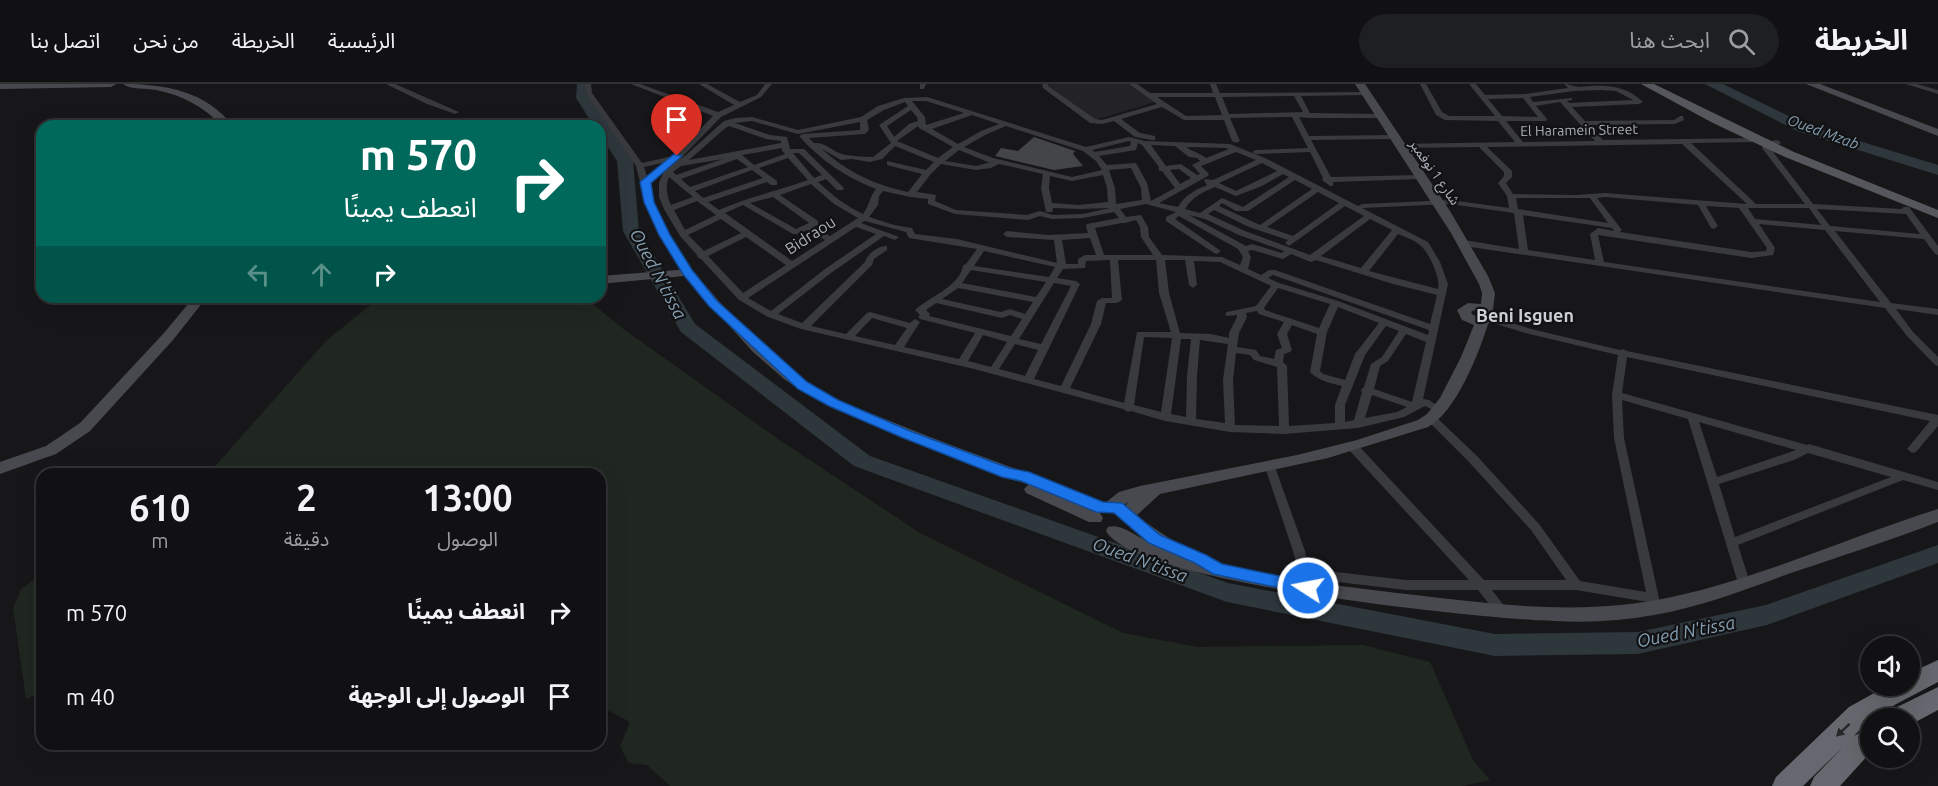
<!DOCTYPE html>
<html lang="ar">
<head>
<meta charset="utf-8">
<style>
  body { margin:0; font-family:Ubuntu,"Noto Sans Arabic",sans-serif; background:#1e1f21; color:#f1f3f6; direction:rtl; height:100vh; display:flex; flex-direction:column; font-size:22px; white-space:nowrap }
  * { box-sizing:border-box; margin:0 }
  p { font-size:20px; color:#9c9da0 }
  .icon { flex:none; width:33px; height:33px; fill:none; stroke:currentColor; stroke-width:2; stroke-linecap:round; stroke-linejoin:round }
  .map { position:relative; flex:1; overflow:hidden; direction:ltr }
  .details { position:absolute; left:36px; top:384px; width:570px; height:282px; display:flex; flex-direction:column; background:#111113; border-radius:18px; box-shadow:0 6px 24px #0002,0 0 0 2px #303133; direction:rtl }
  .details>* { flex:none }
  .top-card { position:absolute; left:36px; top:36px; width:570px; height:183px; border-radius:18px; box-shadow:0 6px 24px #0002,0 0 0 2px #303133; direction:rtl; background:#00695c; color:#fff; overflow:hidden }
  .controls { position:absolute; left:1860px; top:552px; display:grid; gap:12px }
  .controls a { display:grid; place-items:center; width:60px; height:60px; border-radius:50%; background:#111113; box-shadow:0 6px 24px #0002,0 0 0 2px #303133; font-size:30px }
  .pin { position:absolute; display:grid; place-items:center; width:51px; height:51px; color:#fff; margin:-62px -26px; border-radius:50% 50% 50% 0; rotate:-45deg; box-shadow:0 0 6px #0007 }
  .pin .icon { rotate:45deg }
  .me { position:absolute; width:66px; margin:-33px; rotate:281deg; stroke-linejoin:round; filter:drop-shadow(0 0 4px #0008) }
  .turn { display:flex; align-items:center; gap:21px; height:126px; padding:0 30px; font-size:27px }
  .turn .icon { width:78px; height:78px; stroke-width:2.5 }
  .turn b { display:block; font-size:42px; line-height:51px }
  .lanes { display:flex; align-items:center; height:57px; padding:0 30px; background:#0003; justify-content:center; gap:30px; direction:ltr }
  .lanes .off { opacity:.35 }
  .eta { display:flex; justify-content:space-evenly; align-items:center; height:102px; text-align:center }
  .eta b { font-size:36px; font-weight:600; line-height:42px }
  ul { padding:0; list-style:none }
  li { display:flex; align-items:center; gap:18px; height:84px; padding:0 30px }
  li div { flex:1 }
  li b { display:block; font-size:22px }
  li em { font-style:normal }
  header { display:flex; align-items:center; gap:36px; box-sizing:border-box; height:84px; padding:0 30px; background:#111113; border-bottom:2px solid #303133 }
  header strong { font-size:28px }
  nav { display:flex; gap:33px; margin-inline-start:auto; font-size:21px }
  .search { width:420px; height:54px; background:#1e1f21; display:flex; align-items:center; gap:15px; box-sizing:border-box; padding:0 21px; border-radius:33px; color:#9c9da0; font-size:22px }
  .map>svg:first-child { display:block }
</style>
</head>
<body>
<header>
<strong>الخريطة</strong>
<div class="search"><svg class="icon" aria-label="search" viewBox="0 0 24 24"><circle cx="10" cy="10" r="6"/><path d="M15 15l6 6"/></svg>ابحث هنا</div>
<nav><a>الرئيسية</a><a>الخريطة</a><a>من نحن</a><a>اتصل بنا</a></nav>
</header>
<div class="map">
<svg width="1938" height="702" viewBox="0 0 1938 702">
  <rect width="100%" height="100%" fill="#171719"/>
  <path fill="#232326" d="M1049,0H1128L1155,18L1095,36L1045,1Z"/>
  <path fill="#202720" d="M385,213H584L626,247L781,357L920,449L1123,549L1198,563L1363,561L1430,578L1473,676L1490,696L1462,702H670L647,681L629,679L620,662L630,638L600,622V390H208L326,257L374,218Z
    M42,490V609L26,615L13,524L21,505Z"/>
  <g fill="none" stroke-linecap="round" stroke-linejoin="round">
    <path fill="#2e373c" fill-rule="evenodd" d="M577,0H591L590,14L633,77L639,147L695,240L870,372L1228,499L1495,550L1638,548L1766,521L1938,461V479L1767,541L1638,570L1495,572L1227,518L854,382L681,248L623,147L617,77L600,51V42H594L576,14Z
      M1705,0H1723L1807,41L1938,81V91L1797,47Z"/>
  </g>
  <path fill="#444549" d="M1034,53L1075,67L1073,70L1083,82L1054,86L995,72L1001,64L1018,67Z"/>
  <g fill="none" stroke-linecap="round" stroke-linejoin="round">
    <path fill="#393a3e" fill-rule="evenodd" d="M386,0H395L459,28L455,30L427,20Z
      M585,0H591L592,9L642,79L673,72L713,32L631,0H640L718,28L734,21L699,0H707L740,18L757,11L765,0H772L761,13L721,33L680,75L648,99C657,132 674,159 691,188L690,190H684L661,151L645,118L636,82L586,9ZM666,78L647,93L644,83Z
      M920,0H926L924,5H920Z
      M1042,0H1048V2L1095,35L1102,36L1157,20L1129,0H1137L1150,9H1213L1210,0H1216L1220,9L1366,8L1369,10L1368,11L1301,12L1310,29L1379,30L1383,32L1379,34H1308L1299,33L1309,52L1392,51L1396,53L1392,55L1311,56L1331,93L1421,91L1425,93L1421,95L1333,98V102H1330L1322,96L1323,94L1310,68L1256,70L1252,68L1256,66L1308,64L1292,33L1230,34L1240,57L1236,59L1232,57L1224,36H1184L1162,23L1121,35L1140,49L1155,52V56H1152L1135,53L1114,37L1102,40L1090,39L1043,4ZM1294,12L1303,28L1229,30L1222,13ZM1157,13H1215L1222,31L1186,32Z
      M1420,0H1426L1442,28L1449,32H1495L1469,0H1476L1485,11L1525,10L1568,4L1564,0C1569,0 1573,2 1578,3C1582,3 1588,2 1592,2C1611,1 1629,4 1643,18L1639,20L1572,23L1585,37L1674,36L1680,32H1683L1684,36L1675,40L1589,41L1603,56L1763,54V58H1760L1691,59L1756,120H1805L1762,64L1765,58L1777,56L1781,58L1780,60L1771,62L1770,64L1813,120L1902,125L1903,123H1909L1938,162V171L1935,170L1924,155L1835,147L1891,219L1938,225V231L1896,225L1913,248L1938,273V282L1935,281L1907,252L1885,224L1464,162L1460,159L1464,156L1519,165L1514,129L1450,120L1362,124L1428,158L1440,178L1448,200L1423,315L1429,316L1444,326L1439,329L1425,322L1404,333L1358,344L1284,350L1230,348L1165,337L1131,327L1128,328L1123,325L974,285L801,245L768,233L739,216L701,175L698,174L697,171L680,152L664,125L659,113V98L665,86L686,71L724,37L735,34L752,33L798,46L861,33L878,22L904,14L927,13L1086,63L1129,53L1145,57L1230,60L1265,74L1358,122L1362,120L1450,116L1509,124L1507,112L1498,99L1504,92V88L1479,63L1396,64V60H1399L1515,58L1498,37L1445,36L1436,31ZM1601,6L1616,7L1633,16L1569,19L1567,17L1572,16V14L1533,18L1530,13L1574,7ZM1523,14L1538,33L1502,32L1488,15ZM912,17H926L964,29L926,41L925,33ZM905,18L908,22L879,41L891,59L873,73C867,73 847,72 842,70C832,67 825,58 814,59L809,54L865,50L869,46L867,36L884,26ZM1560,18L1595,57L1523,58L1506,37H1546L1547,35L1536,22ZM911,26L917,33L918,37L909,40L894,53L887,42ZM972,31L999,40L981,47L958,60L932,45ZM752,37L798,50L860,38V46L803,50L799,52C820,76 847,94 876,105C869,114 870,120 863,130C846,122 832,111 818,98L826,95L837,106H843L844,104L804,65H790L787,53L770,51L735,39ZM729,42L766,55L781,57V59L689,76L723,46ZM918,42L919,44L953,63L938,74L897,57ZM1006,42L1083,67L1096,77L1102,86L1072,93L993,74L964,63L987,50ZM1129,57L1131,58L1130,62L1095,68L1092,66ZM1138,59L1142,61L1159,83V87H1162L1175,104L1151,117L1147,99L1136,79L1107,81L1099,72L1136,66ZM1682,60L1747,120L1605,109L1576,111L1513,110L1506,99L1512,93V87L1487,63ZM1151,61L1175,62L1189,73L1197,74L1200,77L1192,81L1200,90L1197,91L1181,80L1166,82ZM895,62L934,78L926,86L887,77V81L922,90L908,108C875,101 847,88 822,65L841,76L852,75L870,78L882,75ZM1186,63L1226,64L1229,65L1206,74C1200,69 1193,68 1186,63ZM782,64V67L785,70L754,81L742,71ZM959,66L988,78H991L976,82L945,77ZM1236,68L1256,76L1213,96L1205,95L1204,97L1207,101C1195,106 1185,111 1178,123L1159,119L1208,92L1209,90L1201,82ZM793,69H799L822,91L814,94ZM788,74L808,96C778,107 747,113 719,126L708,118L767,98L771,101H777V97L759,84ZM723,75L676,91L673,88L681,82ZM737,75L748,83L690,103L681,95ZM1262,79L1277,87L1236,107L1219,99ZM941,80L976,86L991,84L999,80L1043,90L1041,104L1046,128H1052L1053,124L1079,125L1110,124L1083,130L1053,131L1040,127L1027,131L956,126L935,117L936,111L917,108L930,91ZM1131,84L1141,104L1142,116L1116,120L1115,104L1109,86ZM1179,85L1191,94L1180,100L1170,86ZM752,86L763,94L703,114L695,107ZM1283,90L1289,93L1243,123L1222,114L1200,129L1185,125C1192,113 1203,108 1215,103L1236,112L1262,102ZM1103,91L1107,104L1108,118L1079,121L1052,119L1049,104L1050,92L1072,97ZM669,93L693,113L671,121C667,112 665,102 669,93ZM1295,96L1312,105L1260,141L1219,122L1222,119L1236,127H1248ZM811,100L834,120L858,134L830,152L813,143L818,141V137L780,111ZM883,107L910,113L928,115V120L955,130L1028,136L1040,132L1052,135L1083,134L1114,128L1119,134L1087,140L1086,142L1088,149L1048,151L1007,147L1003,150L1007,153L1054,156L1057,179L957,155L915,150L912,144L894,141L869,133L878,121L879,112ZM1318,108L1339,119L1293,152L1267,143ZM773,113L809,139L796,145L750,119ZM1605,113L1698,121L1711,144L1714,145L1718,142L1706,122L1739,124L1767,164L1766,167L1751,168L1620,148L1622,146L1597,114ZM1516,114H1590L1608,139L1518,125ZM697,117L716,131L685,146L674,126ZM1146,120L1176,128L1166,133V137L1214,169L1217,170L1221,167L1175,135L1179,132L1238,165L1243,173L1240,181L1222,173L1162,171L1149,153L1148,143L1141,131L1126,133L1120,125ZM743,121L793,150H799L807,146L825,156L792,177L725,129ZM1345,122L1364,132L1310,171L1245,147L1208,130L1214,126L1249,143L1288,156L1285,159L1289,162ZM1748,124H1809L1821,141L1755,135ZM1817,125L1906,130L1920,150L1830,142ZM1189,131L1205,135L1239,151L1284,167L1282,169L1252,160L1246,162ZM1523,131L1612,144L1614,147L1598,144L1590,150L1595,176L1528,166ZM721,135L741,149L704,167L688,151ZM1370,135L1392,146L1361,184L1321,172ZM1136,136L1140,143L1141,153L1153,171H1104L1095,144L1122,139H1125ZM865,137L906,148L909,154L977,165L966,180L963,181C961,202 929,213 915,226L920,231L918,233L920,235L975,249L959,275L904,263L920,238L915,235L910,239L870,228L867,229L846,250L811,242L872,181L874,175L887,166V162C879,161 867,170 865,178L802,239L778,230L831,189L884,152L895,156L899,153L861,139ZM1759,140L1825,146L1880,218L1604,178L1598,151L1751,174L1773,171L1775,164ZM856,143L876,150L825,185L771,227L748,214ZM1398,150C1405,153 1414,156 1420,161C1429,168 1441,195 1438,205L1369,187ZM746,153L786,181L743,209L708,172ZM1090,154L1096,171H1085L1078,175V180H1066L1062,156ZM1252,166L1283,175L1291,170L1311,178L1316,176L1393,200L1437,211L1430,240L1275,186H1269L1261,191L1248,185L1251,173L1248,167ZM984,167L1055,183L1049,193L974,182ZM1110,176L1112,214H1102L1097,217L1091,240L1061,302L1034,295L1080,200L1076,197L1057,194L1063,185L1085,184L1086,177ZM1118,176H1156L1159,209L1171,248H1137L1124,319L1070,304L1101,240L1106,219H1117L1122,216ZM1165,176H1185L1189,201L1193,204L1197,201L1194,177L1220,178L1271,202L1256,222L1227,228L1225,230L1227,232L1237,231V233L1229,249V254L1211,250L1180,249L1169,209ZM971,186L1046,198L1036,213L962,199ZM1273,191L1429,246L1428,251L1338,217L1279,199L1268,194ZM1054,199L1071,202L1041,260L1019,255ZM958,204L1033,218L1025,230L1010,225L1001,228L942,215ZM1278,204L1330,220L1319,244L1265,226L1264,224ZM936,219L1002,234L1010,231L1022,235L1011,252L929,232L930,230L926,226ZM1338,223L1379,239L1355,270L1345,296L1323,290L1320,287L1327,248ZM1257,227L1259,230L1284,238L1277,250L1282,264L1276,266L1274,275L1260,272L1256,266L1237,263L1239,249L1247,233L1246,229ZM872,234L907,244L895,261L855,252ZM1292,241L1317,250L1310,288C1318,297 1331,299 1342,302L1335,321V339L1289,342L1287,282L1283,278L1284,270L1290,268L1292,266L1287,250ZM1386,242L1399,247L1382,273L1371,280L1364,303L1361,306L1362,308L1354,336L1345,338V321L1365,271ZM1406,250L1426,258L1412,318L1374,305L1380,282L1388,277ZM983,251L1007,258L991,283L968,277ZM1144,253L1172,254L1161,328L1134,321ZM1181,255H1191L1187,292L1186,333L1171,330ZM1200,256L1228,260L1223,296L1225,339L1196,335L1197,292ZM1015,260L1038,266L1025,292L999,285ZM1236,269L1250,271L1254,276L1277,283L1279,342L1235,341L1233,296ZM1372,311L1407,323L1397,328L1365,334Z
      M1906,0H1917L1938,6V10Z
      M1490,232L1531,245L1620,266L1623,265L1627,267L1938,331V342L1916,368L1912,369L1907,365L1930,337L1627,273L1622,309L1807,361L1809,360L1938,398V406L1903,396L1738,461L1750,499L1748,502L1744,504L1740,502L1738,499L1688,335L1622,316L1624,354L1660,519L1658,522L1654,524L1650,522L1648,518L1576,506H1492L1508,527L1506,531L1502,532L1498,531L1478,506H1406L1312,495L1314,504L1312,507L1308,509L1304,507L1293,467L1265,383L1270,379L1275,383L1305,467L1309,485L1406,496H1469L1349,366L1348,363L1349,360H1357L1484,496H1566L1531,446L1469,378L1428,337L1427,335L1432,331L1436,333L1477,372L1539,440L1580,497L1646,508L1614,354L1612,311L1618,271L1525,249L1487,237L1485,235L1487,233ZM1699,338L1796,366L1717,393ZM1808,369L1891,393L1735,453L1719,400L1794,376Z"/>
    <path fill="#47494e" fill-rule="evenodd" d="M0,0H116L111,3L0,5Z
      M123,0C165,0 206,7 233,42H222C204,23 182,11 156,6C145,4 131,6 123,0Z
      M1355,0H1365L1450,127L1488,192L1495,209L1493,226L1497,230V235L1488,240C1479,269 1456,328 1428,343L1328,374L1160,410L1136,432L1175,458L1177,463L1174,468C1251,492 1335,502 1415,511C1499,521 1587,532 1672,513C1763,493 1849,453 1938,425V438C1889,457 1838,473 1788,490C1744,506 1700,523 1654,531C1621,537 1588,539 1554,537C1487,535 1135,500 1106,447L1108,443C1120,439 1134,451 1145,456L1120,435L1119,432L1128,418L1117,426L1100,429L1103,434L1101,438H1089L1026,409L1024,405L1029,400L1001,393L916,359L808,311L784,295L753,268L684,192L600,200V192L691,185C727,227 764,269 809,299C837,318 870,329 900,341C968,369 1037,391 1105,419L1119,408L1140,402L1297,371L1357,356L1418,336L1427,330L1440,314L1461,273L1474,241L1462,236L1457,226L1468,219L1481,220L1482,209L1479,200L1451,149ZM1474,226L1483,233L1473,231L1471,228Z
      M1806,0H1820L1938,45V52Z
      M194,213H207L173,256L90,347L56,370L0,390V378L46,362L80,339L163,250Z"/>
    <path fill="#55575d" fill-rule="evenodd" d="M1641,0H1654L1794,68L1938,126V134L1785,73L1713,39Z"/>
    <path fill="#65686e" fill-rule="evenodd" d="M1938,576V598L1870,634L1854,652L1870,643V669L1840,702H1810L1814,693L1843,663L1803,702H1772L1776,693L1849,623L1887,602H1910V589Z
      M1938,603V626L1910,641V634H1888L1891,626Z"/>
  </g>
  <defs><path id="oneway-solid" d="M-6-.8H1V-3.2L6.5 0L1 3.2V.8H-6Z" transform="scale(1.5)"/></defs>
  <use fill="#27282a" href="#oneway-solid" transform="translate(1843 646) rotate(137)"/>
  <path fill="#1a73e8" stroke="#114b97" stroke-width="1.5" d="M674,70L682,72L651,99L654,118L670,151L692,186L717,217L807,298L838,316L910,347L1009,384L1029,388L1103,418L1122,419L1160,451L1206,471L1222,480L1308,498L1314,499L1316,504L1314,508L1308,510L1213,490L1195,479L1149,459L1114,429L1096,428L1021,397L1002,393L901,353L829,322L798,305L709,222L683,190L659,151L644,118L640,98Z"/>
  <g text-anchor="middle" stroke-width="4.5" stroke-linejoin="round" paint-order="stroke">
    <g font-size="14" fill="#aaafb8" stroke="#121214">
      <text transform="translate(1579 46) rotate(-1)" y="5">El Haramein Street</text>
      <text transform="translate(1435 88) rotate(55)" y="5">شارع 1 نوفمبر</text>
    </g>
    <g font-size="15" font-style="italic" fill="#849eb0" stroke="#121214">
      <text transform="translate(1823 48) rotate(20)" y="5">Oued Mzab</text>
    </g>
    <g font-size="16" fill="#aaafb8" stroke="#121214">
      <text transform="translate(810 151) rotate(-33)" y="6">Bidraou</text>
    </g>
    <g font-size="18" font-style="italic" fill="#849eb0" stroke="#121214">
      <text transform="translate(658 190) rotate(62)" y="6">Oued N'tissa</text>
      <text transform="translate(1140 476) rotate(20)" y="6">Oued N'tissa</text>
      <text transform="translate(1686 548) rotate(-11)" y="6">Oued N'tissa</text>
    </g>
    <g font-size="18" font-weight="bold" fill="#cbced4" stroke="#121214">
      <text x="1525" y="238">Beni Isguen</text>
    </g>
  </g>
</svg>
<div class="controls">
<a><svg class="icon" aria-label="sound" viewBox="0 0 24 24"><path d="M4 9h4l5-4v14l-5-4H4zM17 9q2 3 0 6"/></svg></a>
<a><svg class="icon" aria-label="search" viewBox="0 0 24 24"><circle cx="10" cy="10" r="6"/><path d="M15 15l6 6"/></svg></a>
</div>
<div class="pin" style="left:677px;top:72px;background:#d93025"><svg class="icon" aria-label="arrive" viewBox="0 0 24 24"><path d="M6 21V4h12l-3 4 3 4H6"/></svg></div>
<svg class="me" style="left:1308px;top:504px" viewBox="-20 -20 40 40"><circle r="17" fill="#1a73e8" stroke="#fff" stroke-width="3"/><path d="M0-11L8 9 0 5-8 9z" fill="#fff"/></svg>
<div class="top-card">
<div class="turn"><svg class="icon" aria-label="right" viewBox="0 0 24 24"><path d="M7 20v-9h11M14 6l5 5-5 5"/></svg><div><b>570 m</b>انعطف يمينًا</div></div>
<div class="lanes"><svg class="icon off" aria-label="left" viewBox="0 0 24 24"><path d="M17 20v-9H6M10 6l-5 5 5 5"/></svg><svg class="icon off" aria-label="ahead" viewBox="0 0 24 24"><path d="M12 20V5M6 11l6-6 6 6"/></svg><svg class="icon" aria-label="right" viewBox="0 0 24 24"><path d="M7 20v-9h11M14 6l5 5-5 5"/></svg></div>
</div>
<section class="details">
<div class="eta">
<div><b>13:00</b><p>الوصول</p></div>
<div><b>2</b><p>دقيقة</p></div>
<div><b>610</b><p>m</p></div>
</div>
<ul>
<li><svg class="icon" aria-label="right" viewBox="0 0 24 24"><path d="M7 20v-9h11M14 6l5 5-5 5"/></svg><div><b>انعطف يمينًا</b></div><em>570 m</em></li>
<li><svg class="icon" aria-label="arrive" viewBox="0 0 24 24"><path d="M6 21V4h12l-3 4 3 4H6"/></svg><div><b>الوصول إلى الوجهة</b></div><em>40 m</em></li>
</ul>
</section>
</div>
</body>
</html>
